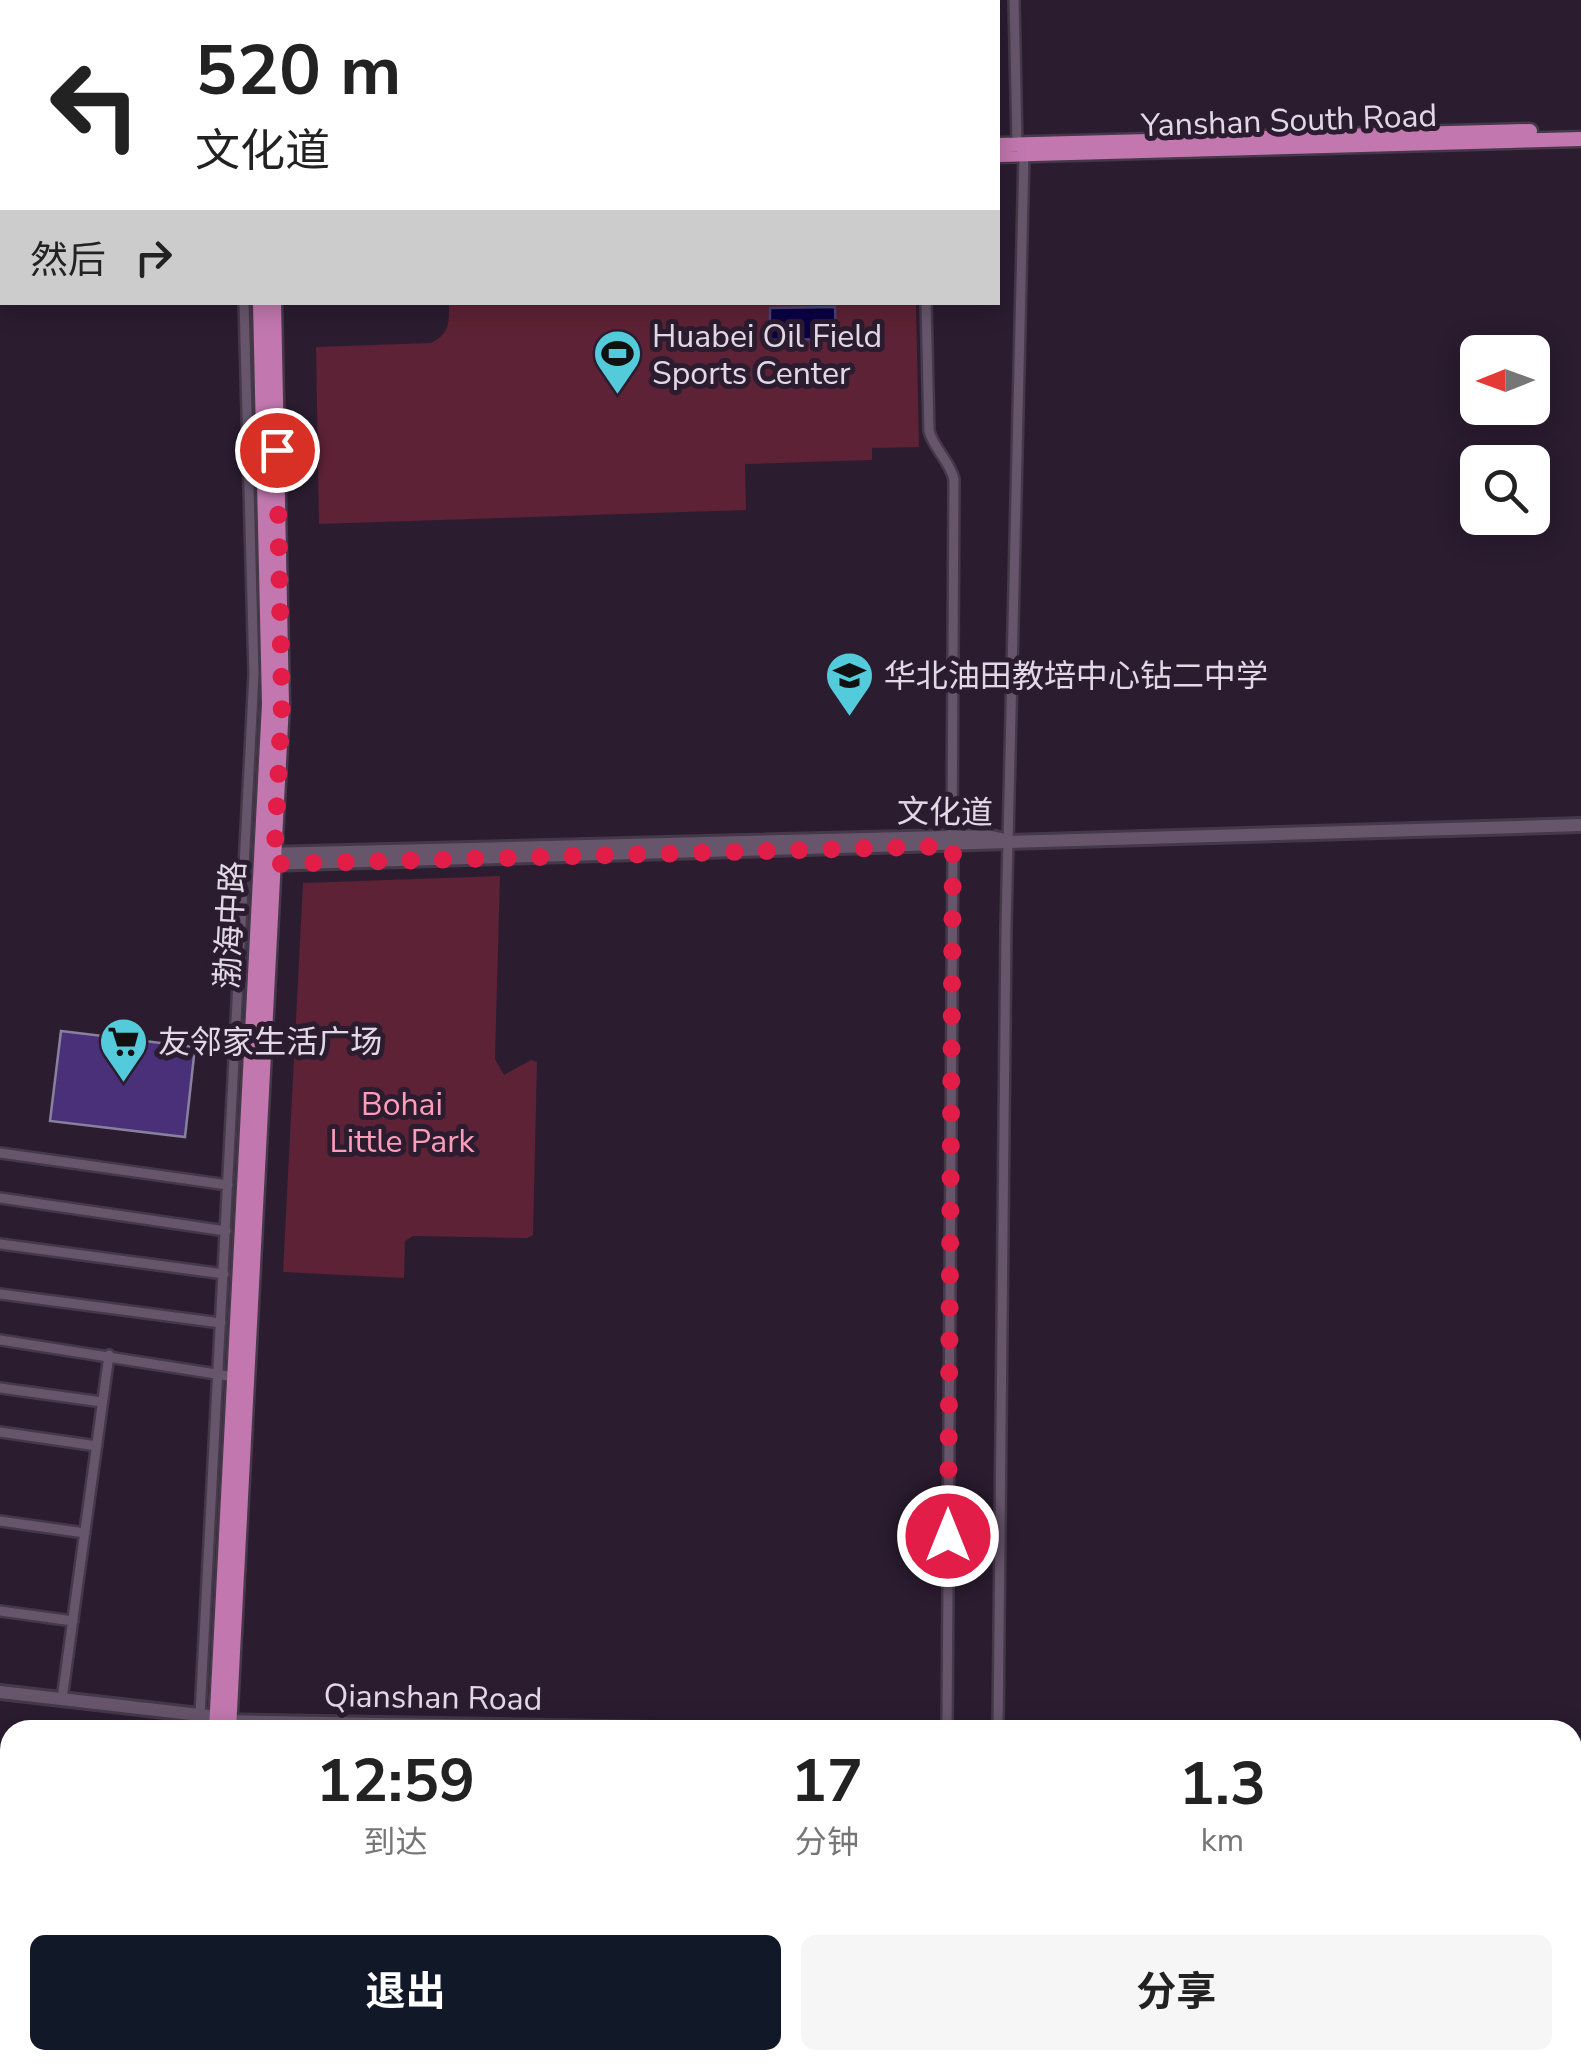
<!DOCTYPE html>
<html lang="zh">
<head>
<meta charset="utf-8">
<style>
  body { margin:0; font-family:"Nunito Sans","Noto Sans SC",sans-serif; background:#f6f6f6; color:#222; height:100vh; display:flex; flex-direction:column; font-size:38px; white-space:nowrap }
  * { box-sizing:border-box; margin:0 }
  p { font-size:32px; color:#767676 }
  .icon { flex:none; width:55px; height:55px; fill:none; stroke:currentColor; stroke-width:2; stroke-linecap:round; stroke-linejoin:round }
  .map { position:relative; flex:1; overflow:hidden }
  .details { position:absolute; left:0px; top:1720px; width:1582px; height:350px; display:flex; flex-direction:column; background:#fff; border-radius:30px 30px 0 0; box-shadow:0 5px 25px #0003 }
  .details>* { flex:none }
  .guide { position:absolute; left:0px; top:0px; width:1000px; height:305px; box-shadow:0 5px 25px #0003; background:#fff; color:#222; overflow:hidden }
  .needle { width:65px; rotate:269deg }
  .buttons { position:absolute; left:1460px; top:335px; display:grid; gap:20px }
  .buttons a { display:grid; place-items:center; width:90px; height:90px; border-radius:15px; background:#fff; box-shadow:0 5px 25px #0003; font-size:50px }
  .pin { position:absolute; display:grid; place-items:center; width:85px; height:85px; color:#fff; margin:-42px; border:5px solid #fff; border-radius:50%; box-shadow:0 2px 10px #0007 }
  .me { position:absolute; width:110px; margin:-55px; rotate:0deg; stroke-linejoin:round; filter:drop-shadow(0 0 8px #0008) }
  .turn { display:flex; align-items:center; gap:35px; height:210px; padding:0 30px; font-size:45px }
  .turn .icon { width:130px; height:130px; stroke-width:2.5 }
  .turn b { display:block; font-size:70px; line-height:85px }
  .then { display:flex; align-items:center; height:95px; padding:0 30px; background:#0003; gap:20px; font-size:38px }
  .eta { display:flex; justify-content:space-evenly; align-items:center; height:170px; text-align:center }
  .eta b { font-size:60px; font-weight:700; line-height:70px }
  .action { display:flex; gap:20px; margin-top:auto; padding:20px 30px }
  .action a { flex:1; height:115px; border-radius:15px; background:#111827; color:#fff; font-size:40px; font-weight:700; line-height:115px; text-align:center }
  .action a+a { background:#f6f6f6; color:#222 }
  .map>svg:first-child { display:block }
</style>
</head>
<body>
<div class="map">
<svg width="1581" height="2070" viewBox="0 0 1581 2070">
  <rect width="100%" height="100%" fill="#2b1c30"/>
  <path fill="#5d2235" d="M449,303H916L919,447L872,448V460L745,464L746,510L319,524L316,347L431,343C450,333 449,323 449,303Z
    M500,876L495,1059L504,1075L531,1060L537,1062L533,1235L527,1238L413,1236L405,1241L404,1278L283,1272L303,883Z"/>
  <path fill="#090044" stroke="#4a4175" stroke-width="2.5" d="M835,307L836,339L770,340V308Z"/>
  <path fill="#493079" stroke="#88819e" stroke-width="2.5" d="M61,1031L195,1047L185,1137L50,1121Z
    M0,1791L8,1792L10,1796L6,1867H0Z"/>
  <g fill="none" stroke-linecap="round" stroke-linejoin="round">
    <defs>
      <path id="street" d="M1014,0L1017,144
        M926,302L929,431C934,449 949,460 954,479L952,837
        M0,1153L228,1185
        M0,1198L226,1231
        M0,1244L224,1274
        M0,1294L221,1323
        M0,1340L235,1377
        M0,1388L102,1402
        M0,1432L97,1446
        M0,1521L85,1533
        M0,1611L73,1621
        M62,1699L109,1355
        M200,1715L254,674L244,302
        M947,1730L953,846
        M998,1730L1006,927L1024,154
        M0,1914L10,1918
        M993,2070V2060"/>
      <path id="secondary" d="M266,854L987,836L1001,839
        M265,864L1581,825
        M0,1692L217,1717
        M220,1721L708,1730
        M1572,1747H1581
        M1572,1759H1581"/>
      <path id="primary" d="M251,0V2
        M265,0V2
        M998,145L1530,131
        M998,155L1581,139
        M0,172H2
        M0,184L2,183
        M216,1730L269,704L260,302
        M229,1730L282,704L274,302
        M197,2070V2060
        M210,2070L211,2060"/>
    </defs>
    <use href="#street" stroke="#453849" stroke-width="14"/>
    <use href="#secondary" stroke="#453849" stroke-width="18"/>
    <use href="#primary" stroke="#453849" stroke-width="19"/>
    <use href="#street" stroke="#67556c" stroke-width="9"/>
    <use href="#secondary" stroke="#67556c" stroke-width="12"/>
    <use href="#primary" stroke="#c278af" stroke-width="14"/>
  </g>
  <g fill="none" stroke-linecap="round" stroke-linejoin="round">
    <path stroke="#e11d48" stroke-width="18" stroke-dasharray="0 32.4" d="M277,450L282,704L274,864L953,846L948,1536"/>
  </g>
  <defs>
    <symbol id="stadium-pin" viewBox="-11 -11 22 30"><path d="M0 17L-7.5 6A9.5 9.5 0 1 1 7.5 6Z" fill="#53cbda" stroke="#2b1c30"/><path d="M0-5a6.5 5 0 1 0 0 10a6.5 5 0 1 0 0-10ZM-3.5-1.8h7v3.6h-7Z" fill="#111"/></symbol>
    <symbol id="school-pin" viewBox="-11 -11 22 30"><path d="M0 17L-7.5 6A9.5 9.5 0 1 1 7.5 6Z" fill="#53cbda" stroke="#2b1c30"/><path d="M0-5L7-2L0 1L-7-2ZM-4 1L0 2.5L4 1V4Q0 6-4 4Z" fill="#111"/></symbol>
    <symbol id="supermarket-pin" viewBox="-11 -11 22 30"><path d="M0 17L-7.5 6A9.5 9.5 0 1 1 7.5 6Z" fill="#53cbda" stroke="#2b1c30"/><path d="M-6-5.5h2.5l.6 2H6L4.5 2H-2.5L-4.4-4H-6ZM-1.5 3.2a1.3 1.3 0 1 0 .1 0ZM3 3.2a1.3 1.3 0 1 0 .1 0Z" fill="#111"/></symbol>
  </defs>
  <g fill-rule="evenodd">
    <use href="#stadium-pin" x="590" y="326" width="55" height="75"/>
    <use href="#school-pin" x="822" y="648" width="55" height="75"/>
    <use href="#supermarket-pin" x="96" y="1014" width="55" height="75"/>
  </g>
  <g text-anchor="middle" stroke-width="10" stroke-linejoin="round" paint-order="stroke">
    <g font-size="32" fill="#e2d8e6" stroke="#2b1c30">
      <text transform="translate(1289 120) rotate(-2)" y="11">Yanshan South Road</text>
      <text transform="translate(945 812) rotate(1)" y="11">文化道</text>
      <text transform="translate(230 925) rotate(-87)" y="11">渤海中路</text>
      <text transform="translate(433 1697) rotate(1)" y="11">Qianshan Road</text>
    </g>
    <g font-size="32" fill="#e2d8e6" stroke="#2b1c30" text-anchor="start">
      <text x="652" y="347">Huabei Oil Field<tspan x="652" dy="37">Sports Center</tspan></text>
      <text x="884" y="687">华北油田教培中心钻二中学</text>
      <text x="158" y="1053">友邻家生活广场</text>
    </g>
    <g font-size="32" fill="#fe9db8" stroke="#2b1c30">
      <text x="402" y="1115">Bohai<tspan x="402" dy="37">Little Park</tspan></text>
    </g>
  </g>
</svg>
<div class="buttons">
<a><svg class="needle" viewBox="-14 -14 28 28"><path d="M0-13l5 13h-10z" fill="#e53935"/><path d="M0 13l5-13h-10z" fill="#767676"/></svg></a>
<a><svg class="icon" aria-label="search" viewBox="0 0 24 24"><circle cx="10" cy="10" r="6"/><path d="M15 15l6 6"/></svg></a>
</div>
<div class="pin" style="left:277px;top:450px;background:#d93025"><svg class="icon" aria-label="arrive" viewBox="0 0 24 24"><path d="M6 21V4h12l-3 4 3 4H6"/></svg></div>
<svg class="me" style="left:948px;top:1536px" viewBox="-20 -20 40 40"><circle r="17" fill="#e11d48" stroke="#fff" stroke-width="3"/><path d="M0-11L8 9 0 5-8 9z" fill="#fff"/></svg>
<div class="guide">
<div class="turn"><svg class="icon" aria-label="left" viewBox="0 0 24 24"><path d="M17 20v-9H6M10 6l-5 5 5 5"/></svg><div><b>520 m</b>文化道</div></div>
<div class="then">然后<svg class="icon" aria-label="right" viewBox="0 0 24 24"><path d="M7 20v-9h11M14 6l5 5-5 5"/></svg></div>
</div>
<section class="details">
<div class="eta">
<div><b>12:59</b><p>到达</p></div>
<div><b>17</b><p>分钟</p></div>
<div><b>1.3</b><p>km</p></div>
</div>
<div class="action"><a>退出</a><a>分享</a></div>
</section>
</div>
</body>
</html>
